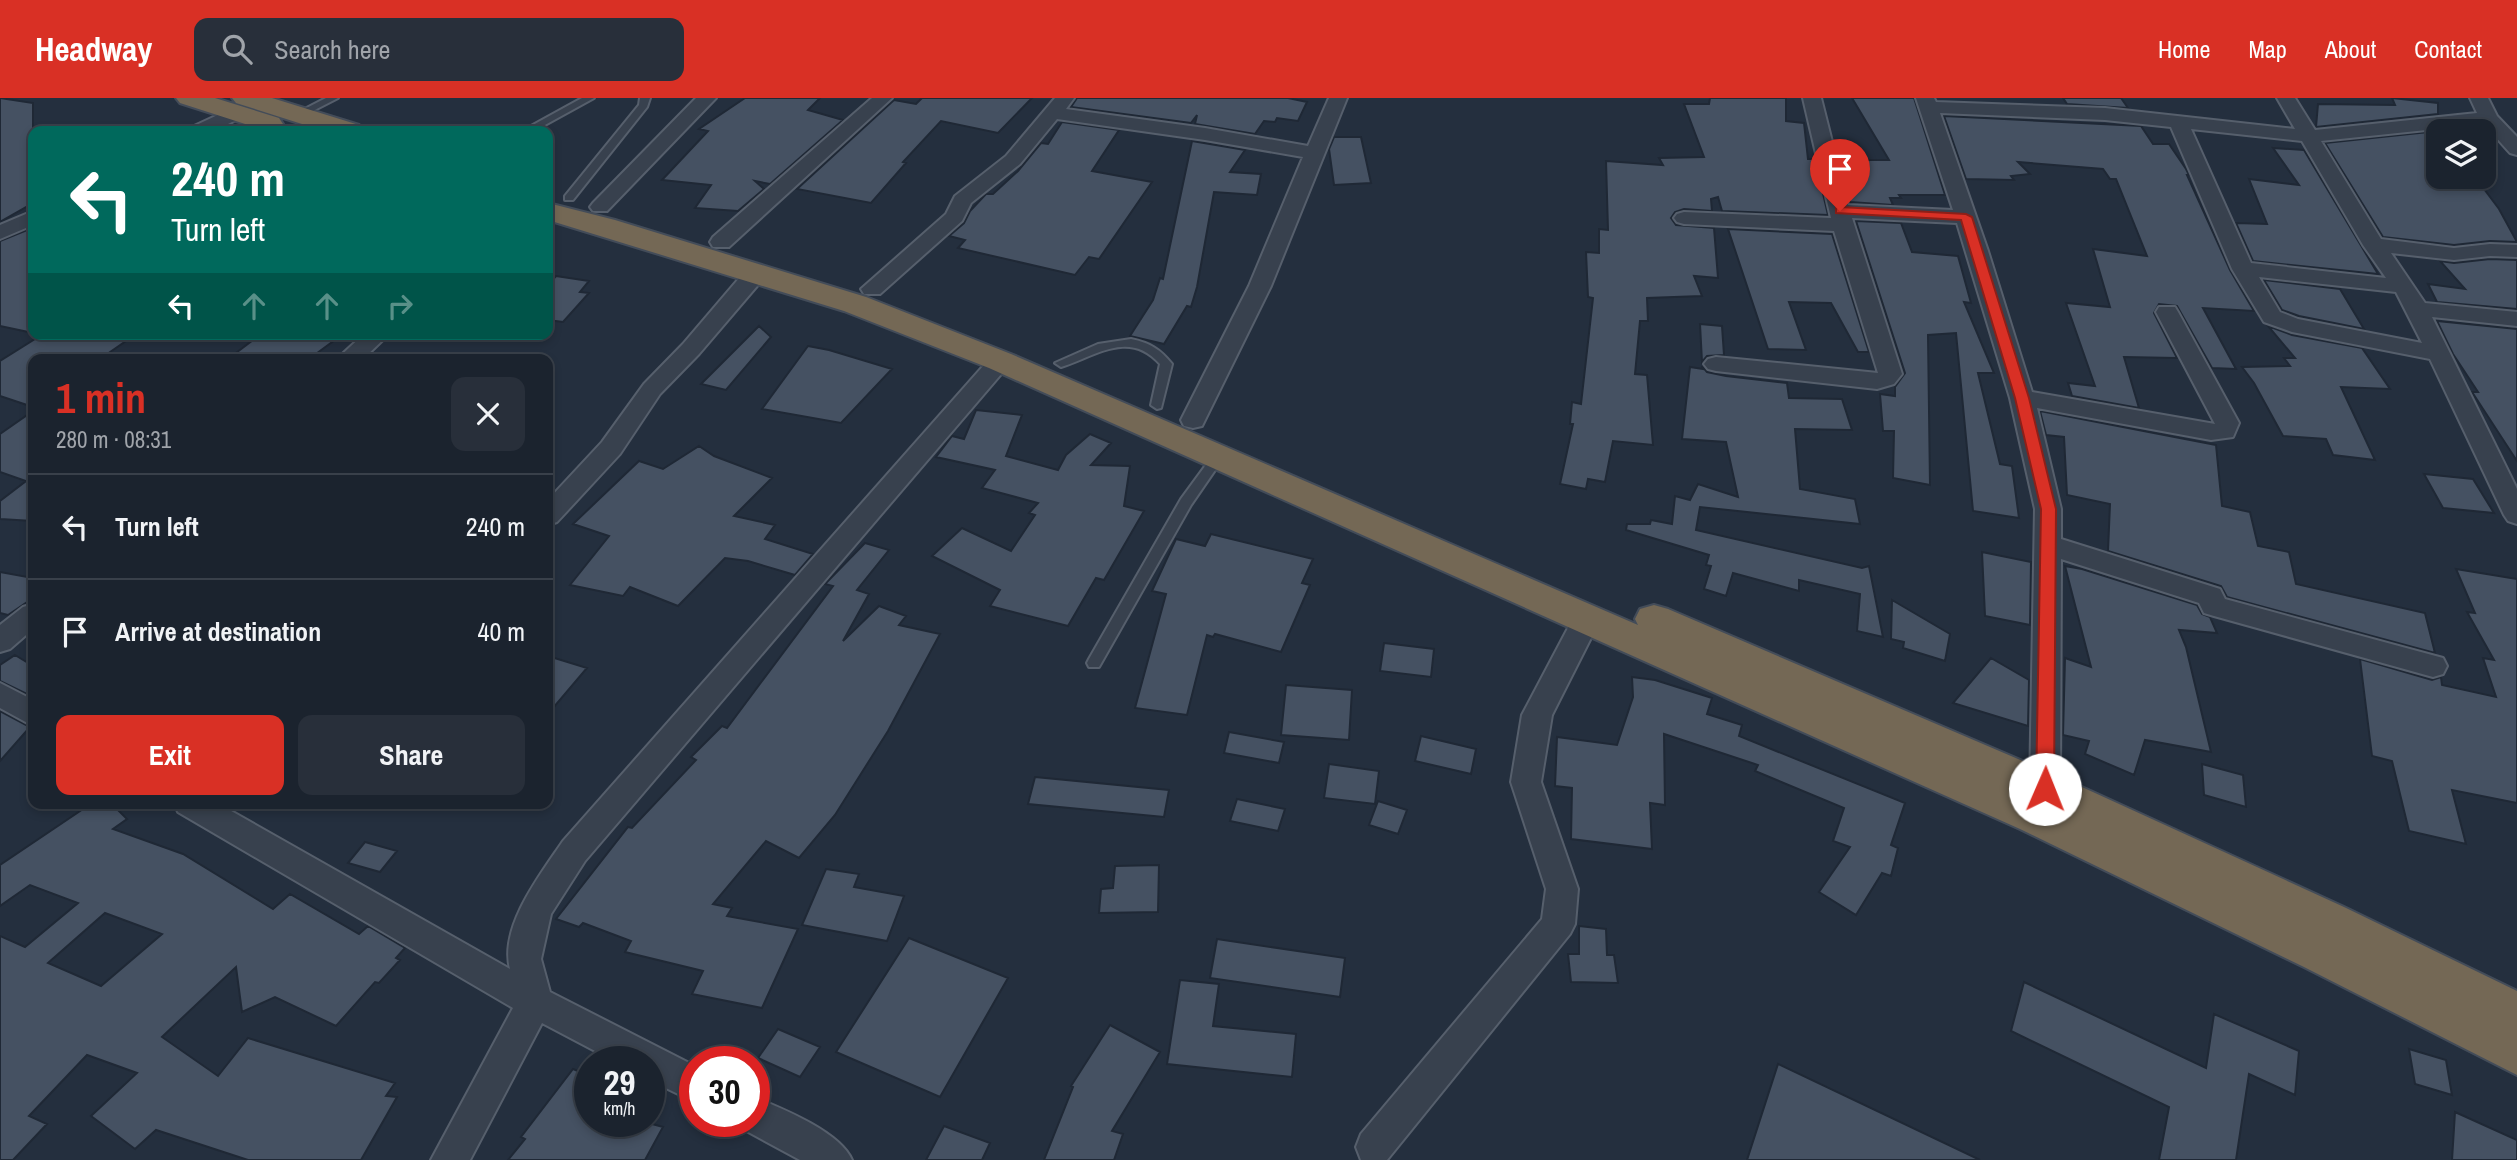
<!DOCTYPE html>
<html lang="en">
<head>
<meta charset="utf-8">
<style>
  body { margin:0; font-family:"Archivo Narrow",sans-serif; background:#282f3a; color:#f1f3f6; height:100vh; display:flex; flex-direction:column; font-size:26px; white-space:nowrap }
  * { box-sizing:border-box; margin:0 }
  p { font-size:23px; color:#a0a4aa }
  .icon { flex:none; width:38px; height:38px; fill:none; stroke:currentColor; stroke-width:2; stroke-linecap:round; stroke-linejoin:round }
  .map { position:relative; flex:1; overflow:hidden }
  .side { position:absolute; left:28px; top:256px; width:525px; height:455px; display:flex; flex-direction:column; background:#1b232e; border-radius:14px; box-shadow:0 4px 10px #0003,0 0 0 2px #39404a }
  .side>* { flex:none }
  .guide { position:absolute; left:28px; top:28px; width:525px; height:214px; border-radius:14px; box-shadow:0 4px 10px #0003,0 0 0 2px #39404a; background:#00695c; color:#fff; overflow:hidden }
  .controls { position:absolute; left:2426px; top:21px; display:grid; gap:14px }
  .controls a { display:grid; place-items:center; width:70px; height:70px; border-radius:14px; background:#1b232e; box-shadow:0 4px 10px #0003,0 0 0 2px #39404a; font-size:35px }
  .speed { position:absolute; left:574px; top:948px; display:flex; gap:14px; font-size:35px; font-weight:700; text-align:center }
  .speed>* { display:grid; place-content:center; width:91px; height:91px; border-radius:50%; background:#1b232e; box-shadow:0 4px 10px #0003,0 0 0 2px #39404a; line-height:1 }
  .speed small { font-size:18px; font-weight:400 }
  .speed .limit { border:10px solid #d22; background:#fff; color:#111 }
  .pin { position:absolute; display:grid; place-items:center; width:60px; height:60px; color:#fff; margin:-72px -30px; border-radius:50% 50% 50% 0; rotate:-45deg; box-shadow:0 0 7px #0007 }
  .pin .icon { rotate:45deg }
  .me { position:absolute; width:77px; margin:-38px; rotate:1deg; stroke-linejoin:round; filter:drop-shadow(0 0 5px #0008) }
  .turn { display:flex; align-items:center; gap:24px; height:147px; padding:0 28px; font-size:32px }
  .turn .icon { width:91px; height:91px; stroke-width:2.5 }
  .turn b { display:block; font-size:49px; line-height:60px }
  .lanes { display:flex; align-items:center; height:66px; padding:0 28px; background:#0003; justify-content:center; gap:35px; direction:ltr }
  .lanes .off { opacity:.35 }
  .round { display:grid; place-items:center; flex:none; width:74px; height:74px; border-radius:14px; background:#282f3a }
  .overview { display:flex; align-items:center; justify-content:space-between; height:119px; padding:0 28px }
  h1 { font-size:42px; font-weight:700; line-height:52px; color:#d93025 }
  .button { display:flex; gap:14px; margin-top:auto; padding:14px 28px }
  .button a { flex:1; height:80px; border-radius:14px; background:#d93025; color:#fff; font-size:28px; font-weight:700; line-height:80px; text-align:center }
  .button a+a { background:#282f3a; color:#f1f3f6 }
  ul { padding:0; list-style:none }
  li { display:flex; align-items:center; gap:21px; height:105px; padding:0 28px; border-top:2px solid #39404a }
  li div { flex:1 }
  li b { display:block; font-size:26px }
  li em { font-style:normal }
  header { display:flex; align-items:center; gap:42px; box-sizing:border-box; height:98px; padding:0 35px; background:#d93025; color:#fff }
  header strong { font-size:33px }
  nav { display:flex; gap:38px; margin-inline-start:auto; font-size:24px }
  .search { width:490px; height:63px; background:#282f3a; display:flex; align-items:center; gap:18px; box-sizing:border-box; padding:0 24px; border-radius:14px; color:#a0a4aa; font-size:26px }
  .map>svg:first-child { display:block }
</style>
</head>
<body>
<header>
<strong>Headway</strong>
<div class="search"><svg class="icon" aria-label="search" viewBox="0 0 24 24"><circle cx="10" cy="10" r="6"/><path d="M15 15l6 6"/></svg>Search here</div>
<nav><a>Home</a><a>Map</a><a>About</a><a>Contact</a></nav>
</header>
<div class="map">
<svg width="2517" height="1062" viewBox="0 0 2517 1062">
  <rect width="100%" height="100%" fill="#242f3e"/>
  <path fill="#455162" stroke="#1f2835" stroke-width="2" fill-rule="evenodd" d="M0,0L33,5V105L0,124Z
    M745,0H820L808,12L843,22L770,86L755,83L764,91L738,113L695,110L711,87L662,82L708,33L699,31Z
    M922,0H1032L998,35L941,23L903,64L906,65L871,105L797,91L894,2L916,6Z
    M1077,0H1288L1307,4L1298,23L1277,20L1275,24L1264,23L1255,36L1195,26L1197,17L1191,25L1071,9Z
    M1710,0H1786V23L1804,25L1808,61H1815L1828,117L1722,113L1718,99L1711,101L1712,113L1684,111L1675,114L1671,120L1676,127L1714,130L1718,180L1694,178L1702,198L1647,200L1648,223H1640L1635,276L1647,277L1653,347L1613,343L1605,384L1588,381L1586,391L1560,386L1573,326H1570L1572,304L1581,306L1593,200L1588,199L1586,154L1599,155V131L1608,132L1606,63L1663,67L1659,60L1704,59L1684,6H1709Z
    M1852,0H1914L1945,97H1899L1901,100H1890L1893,107L1850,104L1839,62H1889Z
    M2063,0H2121L2128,10L2067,6Z
    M2392,0L2438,5V16L2316,29L2318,6L2395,7Z
    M1944,18L2141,28L2153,46H2169L2186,71L2189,77H2187L2230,172L2254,213L2203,210L2236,271L2212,270L2177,208L2159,206L2154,215L2177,260L2124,259L2139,310L2072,298L2068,285L2095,288L2066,205L2110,209L2093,151L2147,158L2116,81H2110L2103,71L2018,64L2030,76L2011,78L2014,82L1966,81Z
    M1062,24L1119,32L1092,73L1152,84L1099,161L1089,159L1075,177L958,150L965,142L949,138L964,125L970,113L986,96H993L1018,73L1041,45L1048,46Z
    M2438,33V79H2475L2499,111L2517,144L2490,143L2454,147L2383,139L2325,45Z
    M1334,39H1361L1371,85L1334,87L1329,51Z
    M1192,43L1245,52L1230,74L1261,76L1257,97L1214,94L1197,189L1191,209L1187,208L1164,246L1130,238L1153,202L1160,180L1163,181Z
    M2273,50L2304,52L2378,176L2253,163L2236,125L2267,126L2249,81L2299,87Z
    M1856,123L1901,125L1912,154L1958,158L1971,205L1964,204L1994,275H1978L2000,366L2012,368L2019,420L1973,413L1956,235L1928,237L1930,387L1893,380L1894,333H1883L1880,296L1895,298V289L1905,275Z
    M32,130L33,131V235L0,228V143Z
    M1728,131L1832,136L1869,254H1858L1831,205L1789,204L1806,252L1768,251Z
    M2490,161L2517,162V211L2437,204L2428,186L2465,191L2440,163L2454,165Z
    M556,178L589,183L580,194L589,195L563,224L548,222V187Z
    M2264,182L2340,191L2364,231L2299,218L2282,212Z
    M2437,223L2517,231V363L2472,294H2478L2453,256Z
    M1700,226L1722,228L1724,257L1707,258L1702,264Z
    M759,228L771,239L726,292L701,286Z
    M2268,228L2292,237L2362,250L2390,291L2341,289L2375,362L2333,357L2326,341L2283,338L2254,285L2242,269L2290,268L2284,260H2295Z
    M43,236H136L100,261H33V309L0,298V263Z
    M261,236H343L309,261H228Z
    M808,248L829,252L892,271L841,325L762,311Z
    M1702,268L1707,274L1726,278L1787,285L1789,300L1842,301L1852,332L1795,331L1800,391L1855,401L1860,426L1700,409L1696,432L1862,470L1869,468L1883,539L1857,533L1860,496L1799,482V493L1733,475L1726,498L1704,491L1711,468L1706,467L1709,457L1626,432L1627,426H1650L1651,422L1672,426L1675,398L1690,402L1698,386L1738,399L1726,344L1682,341L1690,269L1703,271Z
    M976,312L1022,317L1006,358L1058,372L1066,357L1090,336L1111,345L1091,367L1130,368L1124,408L1144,413L1104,482L1096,480L1068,528L990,508L1000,492L932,458L962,430L1011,453L1035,417L1029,415L1038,405L982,390L995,372L936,359L952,338L964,341Z
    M33,313V423L0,421V403L26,383L0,374V336Z
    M2040,313L2216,347L2222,408L2250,414L2258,448L2289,454L2296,486L2425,515L2435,555L2227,499L2221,488L2108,453L2110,406L2067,397L2064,339L2046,337Z
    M699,348L714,358L772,380L734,418L775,427L765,441L813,456L795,477L748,463L725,460L678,508L630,489L623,498L570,487L609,438L573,426L639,363L663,371Z
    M2424,376L2473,381L2494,415L2443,410Z
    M1211,436L1313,461L1302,485L1310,487L1281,554L1215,536L1213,539L1207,537L1187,617L1135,610L1166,496L1152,493L1176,441L1205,448Z
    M865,445L889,452L857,492L869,496L843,543L879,508L906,518L899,527L940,536L888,633L835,717L799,760L766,743L713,806L732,810L727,818L798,831L762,910L692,896L703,873L625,854L631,843L583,825L579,829L556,821L628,729L632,730L696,662L691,659L722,628L727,630L833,488L825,486Z
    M1982,454L2031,464L2030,527L1985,518Z
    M2065,468L2082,471L2197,507L2202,516L2210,519L2217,535L2179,532L2186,549L2211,654L2145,642L2134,677L2085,656L2089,643L2063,637L2065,560L2091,569Z
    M2456,471L2517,481V705L2452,692L2466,746L2409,733L2392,663L2372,658L2360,561L2432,582L2441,579L2442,587L2496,599L2483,560L2494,562L2467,514L2475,515Z
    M0,474L33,480V500L8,517L0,515Z
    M1892,502L1950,536L1945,563L1903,550L1904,544L1891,541Z
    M1384,545L1434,551L1431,579L1380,573Z
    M15,557L33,568V599L0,583V567Z
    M548,558L587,570L548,616Z
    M1991,560L2029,582L2028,628L1953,605Z
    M1632,579L1655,582L1712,600L1707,616L1742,627L1739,638L1905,705L1891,747L1898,750L1891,778L1882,775L1856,817L1819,794L1850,749L1833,743L1844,710L1755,673L1758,667L1664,636L1665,707L1650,705L1652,751L1571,741L1572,690L1555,688L1557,639L1617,647L1633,599Z
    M1286,587L1352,592L1349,642L1281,637Z
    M0,613L30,629L0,663Z
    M1229,634L1284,644L1279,665L1224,655Z
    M1421,638L1476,651L1471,676L1415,663Z
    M1329,666L1379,673L1375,706L1324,700Z
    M2202,666L2243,677L2246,709L2204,697Z
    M1035,679L1169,692L1164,719L1028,706Z
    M1237,701L1285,711L1278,733L1230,723Z
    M1378,703L1407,712L1398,736L1369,727Z
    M92,705H111L127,721L113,731L183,756L273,811L290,796L359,836L368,828L405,850L396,860L400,862L379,885L375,884L336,928L275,899L242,914L236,869L162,939L218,978L248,940L395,985L386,998L397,999L361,1062H248L156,1032L135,1051L91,1018L137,975L87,957L29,1018L47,1026L13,1062H0V838L25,849L78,805L30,787L0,808V767ZM105,815L162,836L101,888L48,865Z
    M365,744L397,753L380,774L348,765Z
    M1159,767L1158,814L1099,815L1101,791L1113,790L1115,768Z
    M826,771L859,776L854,789L904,798L887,843L802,827Z
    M1579,828L1606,831L1607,857H1614L1618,885L1571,884L1568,856H1579Z
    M909,840L1008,880L940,999L836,954Z
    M1217,841L1345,860L1340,899L1210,880Z
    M1180,882L1219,886L1213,928L1296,936L1292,979L1167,966Z
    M2024,884L2206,970L2214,916L2299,953L2295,997L2249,976L2236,1062H2159L2169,1009L2011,933Z
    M1110,927L1160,954L1112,1033L1123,1036L1114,1062H1044L1073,989L1071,988Z
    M778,931L820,949L800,979L758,960Z
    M2409,951L2446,962L2452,997L2415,986Z
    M1778,966L1980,1062H1747Z
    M573,971L590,978V1024H645L663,1029L645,1062H508L525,1041L521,1039Z
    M2455,1014L2517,1042V1062H2452Z
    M944,1028L990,1045L982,1062H926Z"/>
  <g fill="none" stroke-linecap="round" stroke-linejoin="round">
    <defs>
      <path id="lane" d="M326,0H338L301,19L293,17Z
        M582,0H594L534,33H522Z
        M640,0H650L647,9L573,102H565V98L639,7Z
        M1131,241C1150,245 1160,251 1172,266L1161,310L1157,311L1151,307L1160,266C1129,231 1096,258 1061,269L1055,265L1098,246Z
        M1218,355L1224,359L1191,407L1099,569H1089L1087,565L1089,561L1181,401L1214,356Z"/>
      <path id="street" d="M696,0H716L607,113H593L590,109L593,105Z
        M872,0H892L729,149H713L710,144L713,139Z
        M1055,0H1074L1066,11L1205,30L1308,48L1329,0H1347L1271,188L1202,328L1193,330L1184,328L1181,322L1249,188L1303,59L1205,42L1057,21L1020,66L971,105L962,123L880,196H864L861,191L946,116L955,98L1006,58Z
        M1803,0H1821L1848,107L1953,112L1916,0H1934L1936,4L2105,10L2295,31L2277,0H2295L2315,32L2477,15L2470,0H2488L2497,18L2517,39V57L2510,55L2484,26L2321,43L2381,141L2454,150L2490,146L2517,147V159L2490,158L2454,162L2391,155L2425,205L2517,214V228L2432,219L2517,391V426L2508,423L2504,417L2430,261L2292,234L2264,224L2232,171L2171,29L2105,22L1940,15L1988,153L2032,294L2215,326L2156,214L2159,209H2175L2178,214L2239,325L2233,339L2211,342L2037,310L2061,411V441L2220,491L2225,501L2443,560L2447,568L2443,576L2433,579L2214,518L2204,515L2199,505L2061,461L2060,691L2056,700L2045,704L2034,700L2030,691L2035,411L2010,300L1957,125L1852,120L1902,276L1894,286L1877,291L1716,273L1708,271L1704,266L1708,261L1716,259L1878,275L1834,133L1684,126L1677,124L1674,120L1677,116L1684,114L1831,120ZM2191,31L2302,43L2363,147L2386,180L2251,165ZM2259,179L2396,194L2422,245L2298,221L2280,214Z
        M235,9L242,11L245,15L242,19L214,33H189L192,29Z
        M33,113V127L0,141V127Z
        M755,169L763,171L766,176L763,181L699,256L660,296L620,356L557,424L548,427V402L602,344L644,286L683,246L747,171Z
        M364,236H389L363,261H337Z
        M1000,256L1008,258L1012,263L1008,268L585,763L551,816L541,861L550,894L695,968V1004L649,982V964H616L542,925L470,1062H431L513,910L178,714L174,705H217L510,871C499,829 540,777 563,743L992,258Z
        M33,506V531L10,551L0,554V527L23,509Z
        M1587,510L1597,513L1601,520L1552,617L1541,684L1578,791L1575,826L1570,836L1387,1062H1361L1356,1049L1361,1036L1542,821L1546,791L1511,684L1522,617L1577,513Z
        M0,585L33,602V628L0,610Z
        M754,999C783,1011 840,1034 852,1062H800L741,1030L739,1024H754Z"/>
      <path id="highway" d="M176,0H215L279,20L283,26L279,32L267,33L180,5Z
        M232,0H272L359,27L363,33H324L236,5Z
        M548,105L615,122L866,199L1011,256L1638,527L1635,521L1640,511L1654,507L1668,511L2060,679L2344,809L2517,893V977L2304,869L2020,731L989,270L844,213L548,122Z"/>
    </defs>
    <use href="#lane" stroke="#565f6c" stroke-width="4"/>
    <use href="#street" stroke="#565f6c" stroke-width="4"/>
    <use href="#highway" stroke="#434c59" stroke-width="4"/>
    <use href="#lane" fill="#38414e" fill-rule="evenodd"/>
    <use href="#street" fill="#38414e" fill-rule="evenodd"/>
    <use href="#highway" fill="#746855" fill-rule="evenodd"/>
  </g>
  <path fill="#d93025" stroke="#8d1f18" stroke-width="2" d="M1840,109L1966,116L1972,119L2029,300L2056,411L2054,691L2051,696L2045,698L2039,696L2036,691L2041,411L2015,300L1961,122L1836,115V110Z"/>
</svg>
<div class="controls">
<a><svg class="icon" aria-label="layers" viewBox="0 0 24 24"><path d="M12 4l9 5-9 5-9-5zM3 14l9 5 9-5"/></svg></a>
</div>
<div class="speed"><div>29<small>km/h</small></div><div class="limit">30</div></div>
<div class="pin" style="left:1840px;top:113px;background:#d93025"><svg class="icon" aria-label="arrive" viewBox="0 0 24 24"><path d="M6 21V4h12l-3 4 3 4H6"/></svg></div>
<svg class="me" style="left:2045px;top:691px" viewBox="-20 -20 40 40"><circle r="19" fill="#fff"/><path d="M0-13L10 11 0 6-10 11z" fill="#d93025"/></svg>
<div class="guide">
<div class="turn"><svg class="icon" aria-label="left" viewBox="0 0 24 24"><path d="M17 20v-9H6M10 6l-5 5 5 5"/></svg><div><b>240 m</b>Turn left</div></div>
<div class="lanes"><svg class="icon" aria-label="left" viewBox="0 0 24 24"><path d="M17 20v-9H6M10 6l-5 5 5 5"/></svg><svg class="icon off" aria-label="ahead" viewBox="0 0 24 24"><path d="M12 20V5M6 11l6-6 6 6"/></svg><svg class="icon off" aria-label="ahead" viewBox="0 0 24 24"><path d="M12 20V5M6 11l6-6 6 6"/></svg><svg class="icon off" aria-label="right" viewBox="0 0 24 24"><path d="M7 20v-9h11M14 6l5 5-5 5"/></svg></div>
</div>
<section class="side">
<div class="overview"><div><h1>1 min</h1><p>280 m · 08:31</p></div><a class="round"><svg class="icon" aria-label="close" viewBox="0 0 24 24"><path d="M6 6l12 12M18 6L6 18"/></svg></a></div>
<ul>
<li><svg class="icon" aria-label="left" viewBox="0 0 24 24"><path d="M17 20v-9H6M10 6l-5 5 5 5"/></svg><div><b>Turn left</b></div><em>240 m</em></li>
<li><svg class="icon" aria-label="arrive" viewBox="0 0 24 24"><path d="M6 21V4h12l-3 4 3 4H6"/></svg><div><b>Arrive at destination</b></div><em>40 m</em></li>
</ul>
<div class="button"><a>Exit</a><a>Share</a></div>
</section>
</div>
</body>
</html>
